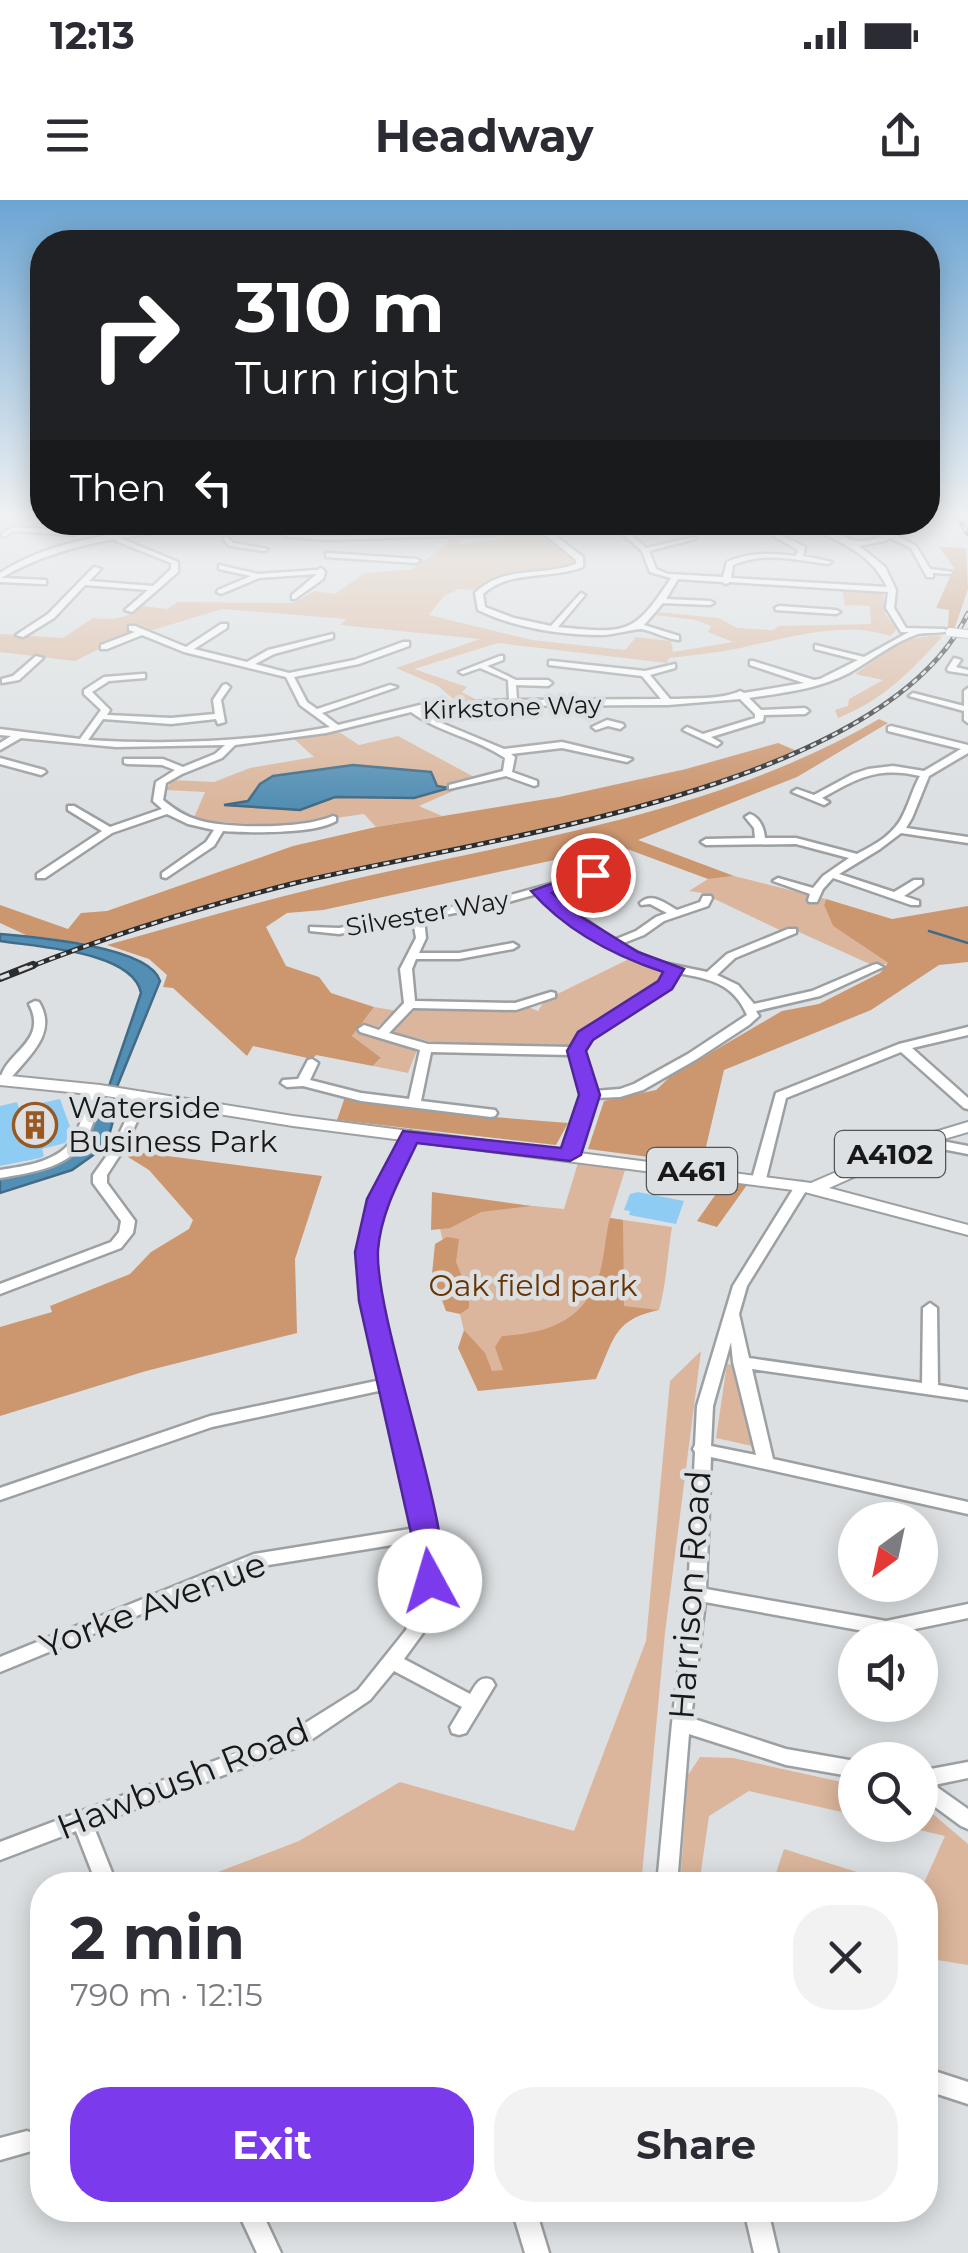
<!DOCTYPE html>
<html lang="en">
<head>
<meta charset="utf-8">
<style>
  body { margin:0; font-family:Montserrat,sans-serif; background:#f2f2f3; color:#2b2b33; height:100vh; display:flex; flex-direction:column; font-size:38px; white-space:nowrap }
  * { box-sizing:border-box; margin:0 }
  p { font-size:32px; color:#7c7c81 }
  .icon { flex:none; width:55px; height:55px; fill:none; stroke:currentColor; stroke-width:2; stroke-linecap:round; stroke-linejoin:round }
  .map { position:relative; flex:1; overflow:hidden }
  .drawer { position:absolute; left:30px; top:1672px; width:908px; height:350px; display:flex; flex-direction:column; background:#fff; border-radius:40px; box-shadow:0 5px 25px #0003 }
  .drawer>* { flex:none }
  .top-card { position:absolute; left:30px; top:30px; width:910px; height:305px; border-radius:40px; box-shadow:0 5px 25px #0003; background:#202124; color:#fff; overflow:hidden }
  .needle { width:65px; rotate:213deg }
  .buttons { position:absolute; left:838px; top:1302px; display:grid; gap:20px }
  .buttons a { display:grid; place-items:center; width:100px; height:100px; border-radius:50%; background:#fff; box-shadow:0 5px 25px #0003; font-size:50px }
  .pin { position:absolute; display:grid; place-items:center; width:85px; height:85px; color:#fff; margin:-42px; border:5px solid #fff; border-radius:50%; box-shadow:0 2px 10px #0007 }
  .me { position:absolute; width:110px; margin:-55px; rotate:354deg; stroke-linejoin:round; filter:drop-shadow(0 0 8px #0008) }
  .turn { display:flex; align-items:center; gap:35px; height:210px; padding:0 40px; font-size:45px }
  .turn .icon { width:130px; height:130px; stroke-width:2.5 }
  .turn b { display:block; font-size:70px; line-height:85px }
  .then { display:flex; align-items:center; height:95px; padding:0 40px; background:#0003; gap:20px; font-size:38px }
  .round { display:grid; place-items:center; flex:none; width:105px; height:105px; border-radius:40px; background:#f2f2f3 }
  .summary { display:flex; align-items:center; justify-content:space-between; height:170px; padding:0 40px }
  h1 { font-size:60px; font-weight:700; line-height:75px }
  .action { display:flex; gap:20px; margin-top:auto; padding:20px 40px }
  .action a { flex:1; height:115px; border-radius:40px; background:#7c3aed; color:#fff; font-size:40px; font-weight:700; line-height:115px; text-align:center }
  .action a+a { background:#f2f2f3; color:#2b2b33 }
  .status { display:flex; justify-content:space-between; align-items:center; height:70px; padding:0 50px; background:#fff; direction:ltr }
  .status svg { height:28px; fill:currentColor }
  header { display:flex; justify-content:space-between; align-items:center; height:130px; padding:0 40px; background:#fff; font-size:45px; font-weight:700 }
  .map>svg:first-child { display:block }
</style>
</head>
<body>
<div class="status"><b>12:13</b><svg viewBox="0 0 49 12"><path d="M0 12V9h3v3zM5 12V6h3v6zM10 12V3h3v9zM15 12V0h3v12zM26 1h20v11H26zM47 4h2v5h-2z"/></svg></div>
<header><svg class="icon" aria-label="menu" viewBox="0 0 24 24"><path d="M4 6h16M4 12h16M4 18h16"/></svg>Headway<svg class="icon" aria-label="share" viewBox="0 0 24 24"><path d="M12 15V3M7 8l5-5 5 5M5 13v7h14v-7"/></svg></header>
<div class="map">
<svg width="968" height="2053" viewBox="0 0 968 2053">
  <rect width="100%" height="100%" fill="#dce0e2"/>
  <path fill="#dbb69c" d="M504,334L542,335L575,363L567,368L498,377L476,390L459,389L444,396L429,415L532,440L625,450L636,437L671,441L673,452L733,442L708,432L711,426L696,420L655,415L657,412L719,418L737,428L773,430L779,426L871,424L870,406L845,405L842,389L883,393L885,414L897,429L890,436C844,420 787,438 740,448C717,453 693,455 669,458L667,463L498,443L414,469L467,487L462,492L477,500L453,499L438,486L396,468L480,439L340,425L346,419L222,409L146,432L129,428L133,432L75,461L0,452V434L63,438L93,418C114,420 125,420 142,406L167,409L178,402L293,403L315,391L335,394L365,373L412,369L448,344V336L460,335V344L503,339Z
    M937,435L942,437C910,472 883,500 838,518L835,510L848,506L849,499L883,480L855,474L904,440Z
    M339,532L359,545L398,536L476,578L452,584L460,588L419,606L442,616L376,627L364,614L280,626L193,620L205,592L166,590L172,580L214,582L250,568L314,557L294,539Z
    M734,676L826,699L824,705L833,726L889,764L872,765L790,728L784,732L702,693L689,691L708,679Z
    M629,759L663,774L655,785L594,820L568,847L432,842L392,832L418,807L491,811L528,807L538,811L545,800Z
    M374,807L398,811L377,827L366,824L362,831L417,850L408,873L373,866L381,859L352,836Z
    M578,963L625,970L610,1018L672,1027C667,1056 667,1082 659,1110L614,1106L478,1191L438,1020L441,997L564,1009Z
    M701,1151L665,1433L641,1685H184L299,1641L400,1582L574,1631L646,1441L670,1181Z
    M727,1164L733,1165L752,1246L716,1238Z
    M700,1557L733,1558L855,1585V1615L749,1591L709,1616L699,1685H680L688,1575Z
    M920,1603L968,1644V1765L925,1758L923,1685L945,1636L898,1625H920Z
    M784,1649L898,1685H772Z"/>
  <path fill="#cc966f" d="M939,347L966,348L968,389L954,430L943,429L948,426L949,410L936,408L954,368Z
    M879,519L888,523L797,577L638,640L734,676L708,679L619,646L323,710L287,713L266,727L286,766L319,777L331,793L374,807L352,836L381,858L373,866L316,855L312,859L253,846L247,856L173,788L163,787L167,775L149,759L107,745C195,720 282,695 372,675C543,637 725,609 879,519Z
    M778,543L797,551L704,586L610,615L279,686L91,744L26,735L0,723V705L68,729L81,713L107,711L293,646L376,627L559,597L686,569Z
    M826,699L892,719L968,706V762L939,765L871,810L724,870L702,964L588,949L604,901L656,890L671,876L782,811L819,804L880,773L888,763L833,726L824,705Z
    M345,897L468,915L568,923L556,945L337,920Z
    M129,951L322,976L295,1059L297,1133L146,1171L0,1216V1127L52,1112L50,1106L130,1074L151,1052L189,1029L193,1020L149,970L128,957Z
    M725,981L747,985L717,1027L697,1021Z
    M432,992L531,1006L481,1012L450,1028L431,1030Z
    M610,1018L623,1020L624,1106L659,1110C613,1120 615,1138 596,1179L478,1191L458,1148L464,1130L485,1153L492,1171L503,1170L495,1147L502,1136C549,1133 585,1121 600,1072C605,1055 605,1036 610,1018Z
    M447,1037L459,1039L456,1062L469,1094V1108L460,1114L446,1111L432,1074L435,1044Z"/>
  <path fill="#538fb4" stroke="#416b86" stroke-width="2.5" d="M353,565L431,572L437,586L449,588L414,598L335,597L300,610L224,605L248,601L260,584L273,576Z
    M0,734C34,737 150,746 160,781L112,899L113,921L106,946L72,970L0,993V979C47,972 89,959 95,906L105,898L141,793C133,751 37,747 0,741Z"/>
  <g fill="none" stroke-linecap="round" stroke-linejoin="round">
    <path stroke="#416b86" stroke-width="2.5" d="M929,731L968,743"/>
  </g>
  <path fill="#8fccf4" d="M60,899L72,932L65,943L42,949L44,956L40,958L0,966V906L17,902L19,908Z
    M638,992L684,1001L676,1024L629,1015L630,1011L624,1010L630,994Z"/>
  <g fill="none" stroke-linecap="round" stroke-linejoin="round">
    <defs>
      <path id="minor" d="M201,322H230L120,338L178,362V372L132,412L125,410L148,390L85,385L54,418L23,437L16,435L48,414L94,367L101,369L89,381L153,386L171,369V363L116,341L115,339C74,346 37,357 1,378L46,380V384H43L0,382V373C54,337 138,330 201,322Z
        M255,322H265L289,333L326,336L541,329V322H547L548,330L583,357V367C550,380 510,369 483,394L485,407L514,418L551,426L581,393L585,395L558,427C627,434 634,435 671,378L650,372L642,351L609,322H617L646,348L695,337V339L649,351L656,369L668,374L723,377L727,362C750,352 772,353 796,356L798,350L772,335L774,332L805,347L803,356L832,362L828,364C797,360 763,351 733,365L731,378L887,387C869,349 836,342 801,322C841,322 848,361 893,328L892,322H899L900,329L894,334L916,346L930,369L952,372L951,374L933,373V377H927L911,348L890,338L884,341L859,346L885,367L896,390L894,408L906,428L944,429L948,431C939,434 926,432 918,434C892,443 872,460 849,473C819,489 782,493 749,498L761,510L805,508L809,511L805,514L764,515L763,521L711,537L721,543L717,546L683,530L687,527L703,534L755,518V514L740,499L668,505L484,506L420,511L439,522L504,549L562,542L632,559L627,562L562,548L511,554L515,557L512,572L537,581V585L534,586L506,576L449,589V585L503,571L505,558C476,538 440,533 411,512L326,533L235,545L222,558L182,574L166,583L163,600C174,609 184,616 198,620C227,629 304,629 333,616L336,617V621C315,634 249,633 223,631L214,646L166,678L162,677V673L206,642L214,630L188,624L167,614L112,633L45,678H37V674L102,631L68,610V606H74L110,627L162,609L153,601L156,582L175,570L162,565L127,564L124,563V559H163L183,567L215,554L225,545L116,547L21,538L0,550V543L11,536L0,535V529L80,539L101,510L84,494V490L104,477L142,474H145V478L109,481L92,492L110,510L107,515L171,518L215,514L213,500L223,485L226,484L230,487L221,500L225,522L218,524L216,519L171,524L103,519L88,540C169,545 251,542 330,527L300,505L286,477L184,452L142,435L107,449H101V445L135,432L129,430V426H135L186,447L221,424H227V428L194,449L247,462L268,450L333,434V438L274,454L255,464L289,473L354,460L403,442H409V446L359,464L294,477L307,502L317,509L390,485L397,487L322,513L338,525L420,505L509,500L508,480L480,468L463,474L459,472L500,456H503V460L487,466L516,480H548L552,483L548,486L516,485L517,500L661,499L642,476L549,465V461H552L645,471L675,464V468L650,475L670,499H678C698,498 724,499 740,491L744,493L804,483L750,465V461H753L814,480L820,479L858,460L815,449V445L864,457L909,432H901L886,408L888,392L730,382L726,384L722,382L678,379L666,399L710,401L714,403L710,405L663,403L644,425L679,436V440C666,439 654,431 641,429C632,429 614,435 602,435C561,435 515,428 478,410L475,393C503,365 542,377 576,364V360L543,333L326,340L288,337Z
        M370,323L388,326L385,328L368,326Z
        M12,327L73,331L88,328L91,330L73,335L13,331L6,336H2V334Z
        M226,336L233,343L268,349L264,351L229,346L223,338Z
        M329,353L416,359L420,361L416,363L326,357V353Z
        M219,365L258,374L317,370L321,368L325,372L323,379L295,399H292V395L317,374L259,378L221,394L217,392L218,390L251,376L219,369Z
        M779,406L836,410L840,412L836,414L776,410L775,408Z
        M36,456L43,458L19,480L2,483V479L13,476Z
        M954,458L961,460L956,467L968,470V474L948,471L947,469Z
        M968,488V523L964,520V511L909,496L913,493L964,506V491Z
        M607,520L623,524L624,526L620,529L608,526L596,530L592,527Z
        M891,526L968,545V553L929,576L912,618L906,628L968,637V643L901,633L880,649L839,674L894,692L914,680H922V684L904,696L919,701V705H911L833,678L823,689L817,702H809L808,700L810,694L773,681L778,678L813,688L823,676L849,658L796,644L706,645L701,642L706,639L755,638L754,628L745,617L750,614C760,618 764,628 765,638H796L857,654C876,644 895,634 904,613C910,601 913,588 920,576C878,566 857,578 822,598L829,602L824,605L792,592L797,589L814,595L853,574L868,569L893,566L924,571L961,549L888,531V527Z
        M0,558L44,570L46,572L41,575L0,564Z
        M593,672L621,674L626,677L621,680L593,678L546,691L614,740L636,731L656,717L667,713L650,704L641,705L640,703C652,692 664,703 677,710L700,702L703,696H711L712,698L708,706L664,721L644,735L621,744L654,761L707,772L727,754L788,729H796V733L735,758L717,775L738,785L754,804L812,791L873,765L877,764L883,767L820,796L756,811L759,816L749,825L697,859L643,890L620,897L594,898L577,955L570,959L563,955L583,895L572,855L431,852L421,901L495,910L497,913L495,916L491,917L361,901L303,886L287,887L281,883L283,880L298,879L308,860L312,859L318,863L310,880L361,893L409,899L420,850L360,832L358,829L364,825L379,830L404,803L400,769L416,738L413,720L339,734L310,731V727L339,728L500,698ZM537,694C577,725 617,758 667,771L661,783L581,833L573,847L428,844L389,833L413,808L516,810L555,797V793L551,792L515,803L415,801L412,769L416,759H459L513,749L518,746L513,743L459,753H419L426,738L424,719L501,704ZM677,773C710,779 733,783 747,815L688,854L634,884L620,889L594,891L583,851L590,838L669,787Z
        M35,801L39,802C59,835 26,858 6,884H0C0,853 50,844 29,804Z
        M968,827V835L912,848L968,898V909L964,908L901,852L786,898L766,979L759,983L754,982L752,979L776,893L899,844Z
        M97,886L103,890C98,905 95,921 88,935C72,968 33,972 0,978V970C25,966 60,962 74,937C82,923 85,905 91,890Z
        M143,892L149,896L125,947L107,975V983L135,1021L133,1033L121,1048L0,1094V1084L111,1042L119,1032L121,1021L93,983V975L113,947L137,896Z
        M410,931L416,935L385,999L373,1052L377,1101L433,1333L439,1381L423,1433L404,1459L470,1494C476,1484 480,1475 492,1480L495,1485L492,1490L466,1533L459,1535L452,1533L450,1527L462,1507L394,1471L370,1500L305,1544L93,1625L117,1685H97L76,1631L0,1660V1642L291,1532L358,1490L406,1430L421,1381L417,1341L256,1367L0,1472V1457L254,1354L416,1328L383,1190L212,1227L0,1300V1288L210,1216L381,1180C367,1120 348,1058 372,997C380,976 393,956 404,935Z
        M921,937L968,946V954L916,944L915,941L916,938Z
        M802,982L809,986L747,1086L739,1114L749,1158L922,1183L923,1108L930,1103L937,1108L938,1185L968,1190V1200L752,1169L773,1259L968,1302V1314L711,1257L706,1389L886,1421L968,1404V1418L886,1435L705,1402L691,1518L786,1549L855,1561V1577L786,1565L689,1534L677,1685H657L672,1523L688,1394L695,1252L693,1249L695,1245L697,1206L733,1086L795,986ZM731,1142L733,1162L756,1255L711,1246L713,1206Z
        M968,1562V1578L934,1585L968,1609V1629L961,1626L920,1596V1571Z
        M925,1868L968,1882V1904L925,1890Z
        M27,1931L35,1934L38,1942L35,1950L0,1960V1938Z
        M237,2010H261L281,2053H257Z
        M512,2010H536L549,2053H525Z
        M744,2010H768L778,2053H754Z"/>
      <path id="major" d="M0,875L100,885L293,916L811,983L915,938L968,922V932L927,944L829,988L968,1025V1035L801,991L293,926L100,895L0,885Z"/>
    </defs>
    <use href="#minor" stroke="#9da0a2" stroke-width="5"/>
    <use href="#major" stroke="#9da0a2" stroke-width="4"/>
    <use href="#minor" fill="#fff" fill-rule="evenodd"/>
    <use href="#major" fill="#fff" fill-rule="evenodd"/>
    <defs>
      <path id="rail-far1" d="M957,316L968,334
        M27,768C114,734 204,706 295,683C471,640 884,592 968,413"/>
      <path id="rail" d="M0,778L33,765"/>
    </defs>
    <use href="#rail-far1" stroke="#2b2c2e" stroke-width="5"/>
    <use href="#rail" stroke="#2b2c2e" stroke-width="8"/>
    <use href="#rail-far1" stroke="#dce0e2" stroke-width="2.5" stroke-dasharray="6" stroke-linecap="butt"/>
    <use href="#rail" stroke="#dce0e2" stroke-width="4" stroke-dasharray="10" stroke-linecap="butt"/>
    <defs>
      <path id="minor-bridge" d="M950,432L968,434"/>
    </defs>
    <use href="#minor-bridge" stroke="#9da0a2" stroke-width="10" stroke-linecap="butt"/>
    <use href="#minor-bridge" stroke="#fff" stroke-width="8"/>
  </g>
  <linearGradient id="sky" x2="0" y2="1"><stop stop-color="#6ca5d3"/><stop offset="0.52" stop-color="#eff1f2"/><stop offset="1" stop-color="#eff1f2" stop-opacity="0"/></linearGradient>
  <rect width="968" height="604" fill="url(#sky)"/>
  <path fill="#7c3aed" stroke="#51269a" stroke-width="2.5" d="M587,671L602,675L552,693L575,713L638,752L684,769L672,789L593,840L586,851L600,895L581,955L570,961L417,943C401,977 381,1011 378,1050C374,1119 461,1350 440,1389L430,1392L420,1389L411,1333L359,1101L355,1052L367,999L403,931L561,948L579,895L567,851L578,832L658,781L663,772C615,756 565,730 531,691Z"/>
  <defs>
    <symbol id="building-ring" viewBox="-11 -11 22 22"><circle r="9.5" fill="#dce0e2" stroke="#985822" stroke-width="1.5"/><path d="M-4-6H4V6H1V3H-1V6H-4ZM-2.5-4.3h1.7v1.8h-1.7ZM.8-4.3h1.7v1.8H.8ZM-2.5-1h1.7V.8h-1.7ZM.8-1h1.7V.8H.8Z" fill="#985822"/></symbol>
  </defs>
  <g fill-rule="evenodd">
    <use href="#building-ring" x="10" y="900" width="50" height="50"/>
  </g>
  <g text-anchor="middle" stroke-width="9" stroke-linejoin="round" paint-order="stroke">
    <g font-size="25" fill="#171819" stroke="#dce0e2">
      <text transform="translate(512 507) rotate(-2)" y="9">Kirkstone Way</text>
      <text transform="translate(427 713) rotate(-10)" y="9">Silvester Way</text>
    </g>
    <g fill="#dce0e2" stroke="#525455" stroke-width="2.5">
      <rect x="835" y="931" width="110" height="46" rx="8"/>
      <rect x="647" y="948" width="90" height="46" rx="8"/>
    </g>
    <g font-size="28" font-weight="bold" fill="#171819">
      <text x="890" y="964">A4102</text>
      <text x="692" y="981">A461</text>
    </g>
    <g font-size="30" fill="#171819" stroke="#dce0e2" text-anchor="start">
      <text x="68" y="918">Waterside<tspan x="68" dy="34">Business Park</tspan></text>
    </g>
    <g font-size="30" fill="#663301" stroke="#dce0e2">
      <text x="533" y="1096">Oak field park</text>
    </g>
    <g font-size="35" fill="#171819" stroke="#dce0e2">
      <text transform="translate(690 1395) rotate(-86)" y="12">Harrison Road</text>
      <text transform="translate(153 1405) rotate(-21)" y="12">Yorke Avenue</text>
      <text transform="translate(183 1579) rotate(-22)" y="12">Hawbush Road</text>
    </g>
  </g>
</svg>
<div class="buttons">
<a><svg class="needle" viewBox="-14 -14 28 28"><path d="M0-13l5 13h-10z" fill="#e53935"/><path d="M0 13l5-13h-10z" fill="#7c7c81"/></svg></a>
<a><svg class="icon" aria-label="sound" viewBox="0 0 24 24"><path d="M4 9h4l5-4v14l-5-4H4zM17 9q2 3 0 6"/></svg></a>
<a><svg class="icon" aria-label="search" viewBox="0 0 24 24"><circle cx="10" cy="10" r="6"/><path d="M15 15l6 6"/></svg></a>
</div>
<div class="pin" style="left:593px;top:675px;background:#d93025"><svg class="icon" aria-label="arrive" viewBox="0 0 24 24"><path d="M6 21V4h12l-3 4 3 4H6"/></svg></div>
<svg class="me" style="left:430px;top:1381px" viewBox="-20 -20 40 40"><circle r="19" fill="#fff"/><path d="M0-13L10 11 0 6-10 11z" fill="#7c3aed"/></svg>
<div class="top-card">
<div class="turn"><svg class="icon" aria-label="right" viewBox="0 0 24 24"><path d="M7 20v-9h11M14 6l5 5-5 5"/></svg><div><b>310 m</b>Turn right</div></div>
<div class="then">Then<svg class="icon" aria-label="left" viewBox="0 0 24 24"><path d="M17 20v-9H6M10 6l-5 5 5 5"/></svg></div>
</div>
<section class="drawer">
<div class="summary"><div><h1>2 min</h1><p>790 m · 12:15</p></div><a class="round"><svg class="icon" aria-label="close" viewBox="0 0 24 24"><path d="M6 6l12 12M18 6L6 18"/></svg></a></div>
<div class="action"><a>Exit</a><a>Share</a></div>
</section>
</div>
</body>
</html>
